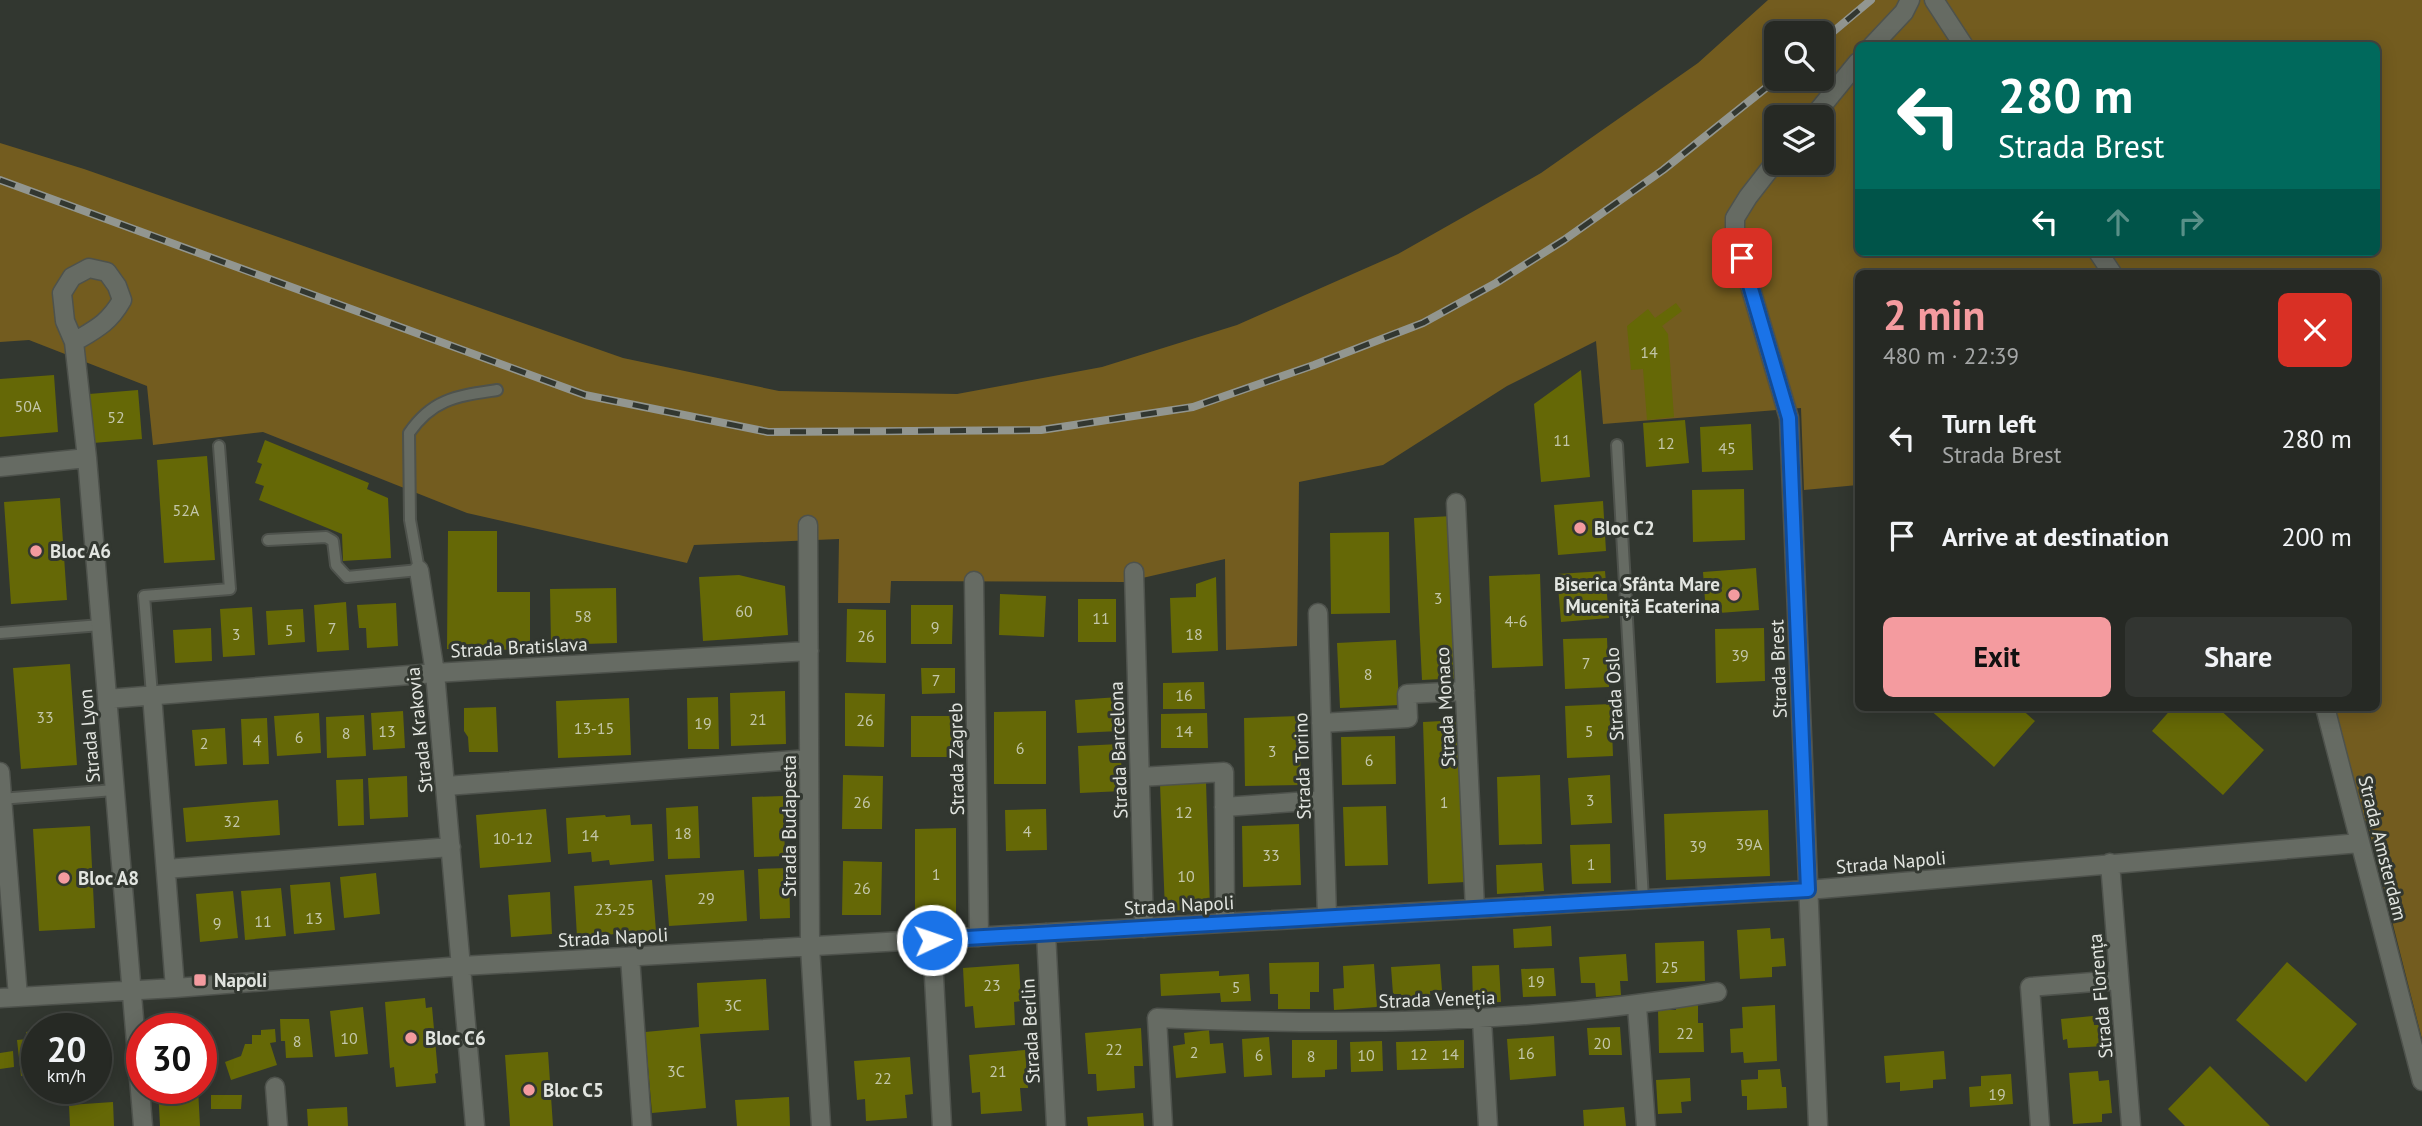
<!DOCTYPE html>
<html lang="en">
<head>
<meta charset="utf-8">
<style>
  body { margin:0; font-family:"PT Sans",sans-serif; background:#323531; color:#f1f3f6; height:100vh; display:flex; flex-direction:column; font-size:26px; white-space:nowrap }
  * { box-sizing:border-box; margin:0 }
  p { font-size:23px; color:#a4a6a6 }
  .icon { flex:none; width:38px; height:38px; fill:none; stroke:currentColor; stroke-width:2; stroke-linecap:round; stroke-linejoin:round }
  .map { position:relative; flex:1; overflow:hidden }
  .panel { position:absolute; left:1855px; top:270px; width:525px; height:441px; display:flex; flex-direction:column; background:#262924; border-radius:10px; box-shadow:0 4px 18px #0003,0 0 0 2px #424541 }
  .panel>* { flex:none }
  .hud { position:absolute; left:1855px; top:42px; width:525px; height:214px; border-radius:10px; box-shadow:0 4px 18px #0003,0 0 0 2px #424541; background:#00695c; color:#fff; overflow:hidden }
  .tools { position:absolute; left:1764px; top:21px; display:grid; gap:14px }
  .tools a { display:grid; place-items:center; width:70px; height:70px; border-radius:10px; background:#262924; box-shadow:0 4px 18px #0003,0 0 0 2px #424541; font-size:35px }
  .speed { position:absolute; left:21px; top:1013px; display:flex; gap:14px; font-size:35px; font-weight:700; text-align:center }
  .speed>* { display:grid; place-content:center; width:91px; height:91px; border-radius:50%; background:#262924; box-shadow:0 4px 18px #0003,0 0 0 2px #424541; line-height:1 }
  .speed small { font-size:18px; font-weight:400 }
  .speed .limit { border:10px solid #d22; background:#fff; color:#111 }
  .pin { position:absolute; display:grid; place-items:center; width:60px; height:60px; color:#fff; margin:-30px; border-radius:14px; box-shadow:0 4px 10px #0006 }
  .me { position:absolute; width:77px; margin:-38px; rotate:87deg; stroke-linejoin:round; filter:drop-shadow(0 0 5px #0008) }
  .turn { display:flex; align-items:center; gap:24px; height:147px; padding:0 28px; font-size:32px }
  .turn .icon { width:91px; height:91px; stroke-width:2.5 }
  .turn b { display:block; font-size:49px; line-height:60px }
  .lanes { display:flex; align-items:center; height:66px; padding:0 28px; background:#0003; justify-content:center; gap:35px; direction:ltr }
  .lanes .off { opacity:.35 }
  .round { display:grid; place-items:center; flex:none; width:74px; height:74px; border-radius:10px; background:#323531 }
  .head { display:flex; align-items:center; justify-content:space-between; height:119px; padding:0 28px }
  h1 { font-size:42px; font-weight:700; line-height:52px; color:#f49b9f }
  .button { display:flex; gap:14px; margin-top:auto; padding:14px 28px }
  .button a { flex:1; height:80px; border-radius:10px; background:#f49b9f; color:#111; font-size:28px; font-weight:700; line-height:80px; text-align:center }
  .button a+a { background:#323531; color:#f1f3f6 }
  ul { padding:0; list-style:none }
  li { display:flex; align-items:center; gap:21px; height:98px; padding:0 28px }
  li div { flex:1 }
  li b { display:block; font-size:26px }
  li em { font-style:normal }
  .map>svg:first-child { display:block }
</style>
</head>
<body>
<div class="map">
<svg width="2422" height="1126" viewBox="0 0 2422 1126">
  <rect width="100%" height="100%" fill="#323730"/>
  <path fill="#735c1f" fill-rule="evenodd" d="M1768,0H2422V1039L2368,826L2313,707H2376V273H1858V485L1804,490L1801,408L1603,424L1596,341L1507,386L1383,465L1299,482L1297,646L1226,650L1225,559L1125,582L891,581L890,603H838L839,539L694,545L687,563L467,513L263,432L153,445L147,386L29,340L0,342V143L84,169L623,358L779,391L957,394L1102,367L1237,325L1398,254L1541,173L1698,63ZM1776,33H1822V79H1776ZM1858,46H2376V252H1858ZM1776,117H1822V163H1776Z"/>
  <path fill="#656806" d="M1676,303L1682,311L1662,326L1668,334L1674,417L1647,420L1643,369L1631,370L1627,326L1648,309L1655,318Z
    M1581,370L1590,477L1541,482L1534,404Z
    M54,375L58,432L0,437V379Z
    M138,390L142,439L93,443L89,394Z
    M1685,420L1689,463L1646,467L1643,423Z
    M1751,424L1753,470L1702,472L1700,427Z
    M265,440L369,483L367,489L388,498L391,558L343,561L342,534L259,500L264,486L255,483L262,464L257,462Z
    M207,456L215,560L164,563L157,460Z
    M1744,489L1745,540L1693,542L1692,490Z
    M60,498L67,600L11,604L4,502Z
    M1603,501L1606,551L1558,555L1554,505Z
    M1453,516L1461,678L1422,680L1414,518Z
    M448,531H497V592H530V650L447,649Z
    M1389,532L1390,613L1331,614L1330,533Z
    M1756,568L1759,610L1706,614L1703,572Z
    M1605,571L1609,618L1561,622L1557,574Z
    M1540,574L1543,666L1492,668L1489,576Z
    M739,575L785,586L788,635L703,641L699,577Z
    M1216,577L1218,651L1172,653L1170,598L1196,597V584Z
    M616,588L617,643L551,645L550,589Z
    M1000,594L1046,596L1044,637L999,635Z
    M1078,599H1116V642H1078Z
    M346,602L349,650L317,652L314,605Z
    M396,603L398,646L367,648L366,628H359L357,605Z
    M911,605H953L952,644H911Z
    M252,607L255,655L223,657L220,609Z
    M303,609L305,642L268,645L266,611Z
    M847,609L886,610V663L846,662Z
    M211,628L212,661L175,663L173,630Z
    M1764,628L1765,681L1716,683L1715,629Z
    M1607,638L1609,687L1565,689L1563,639Z
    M1396,640L1399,705L1340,708L1337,643Z
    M70,664L77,765L21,769L13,668Z
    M921,668H955V693L922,694Z
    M1204,682L1205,709H1163V683Z
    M785,691L786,744L731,746L730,693Z
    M845,693L885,694L884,747L845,746Z
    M718,697L719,749H688L687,698Z
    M1119,697L1120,731L1077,733L1075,700Z
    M629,698L631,755L558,758L556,701Z
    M1611,704L1613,756L1567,758L1565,706Z
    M496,707L498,752H469L468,737L464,731V708Z
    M1927,707H2019L2035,721L1994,767Z
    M2173,707H2217L2264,750L2223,795L2152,731Z
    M403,711L405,748L373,750L371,713Z
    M1046,711V784H994V712Z
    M319,713L321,753L277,756L274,716Z
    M1207,713L1208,748H1161V714Z
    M364,715L366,756L327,758L326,717Z
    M911,716H952V757H911Z
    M1299,716L1301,785L1245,786L1244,718Z
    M267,718L269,764L243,765L241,719Z
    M1460,720L1466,882L1428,884L1423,722Z
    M225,728L227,764L195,766L192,730Z
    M1395,736L1396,784L1342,785L1341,737Z
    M1120,744L1123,791L1080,793L1078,746Z
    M843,775L883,776L882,829H842Z
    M1540,775L1542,844L1499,845L1497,777Z
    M1610,775L1612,823L1571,825L1568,778Z
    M407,776L408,817L370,819L368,778Z
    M363,779L364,825L338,826L336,780Z
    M1206,782L1210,909L1165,911L1160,784Z
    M783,796L785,856L754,857L752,797Z
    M278,800L280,835L186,842L183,808Z
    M698,806L700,858L668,859L666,808Z
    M1386,806L1388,865L1345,866L1343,807Z
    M546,809L551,862L480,868L476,815Z
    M1046,809L1047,850L1006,851L1005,810Z
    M1768,810L1770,876L1666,880L1664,814Z
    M605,815L606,817L630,815L631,825L652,824L654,861L610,865L609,860L592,862L591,852L568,854L566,818Z
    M1299,824L1301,885L1243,887L1242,826Z
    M90,826L95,928L39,931L33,829Z
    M956,828V919H915V829Z
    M1610,844L1611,883L1572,884L1570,845Z
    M843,861L882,862L881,915H842Z
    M1542,863L1544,891L1497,894L1496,865Z
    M789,868L790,918L760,919L758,869Z
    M744,870L747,921L669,926L665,875Z
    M376,873L380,914L344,918L340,877Z
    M652,880L656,931L577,937L574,886Z
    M330,882L335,930L294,934L290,885Z
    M281,888L286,936L245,940L241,891Z
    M233,891L238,938L200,942L196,894Z
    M550,892L552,934L511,937L508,895Z
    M1551,926L1552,946L1514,948L1513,929Z
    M1770,928L1771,939L1784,938L1786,966L1772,967V977L1740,979L1737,930Z
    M1704,941L1705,981L1656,983L1655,943Z
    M1626,954L1628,981H1620L1621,995L1596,997L1595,983H1581L1579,957Z
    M1319,962V992H1310V1009H1278V994H1270L1269,963Z
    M2287,962L2357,1024L2306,1082L2236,1020Z
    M1019,964L1021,1001L1014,1002L1015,1025L975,1028L973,1006L965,1007L963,968Z
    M1374,964L1377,1007L1334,1010L1333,989L1344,988L1343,966Z
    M1440,964L1442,990L1430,991L1431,1006L1402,1008L1401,994H1393L1391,967Z
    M1499,965L1501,1002L1473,1003L1472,966Z
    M1554,968L1556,996L1523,997L1521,969Z
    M1219,971V976L1249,974L1251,1001L1221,1002L1220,993L1161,996L1160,974Z
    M766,979L769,1030L700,1034L706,1108L652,1113L645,1032L699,1027L697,983Z
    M425,998L426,1008L432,1007L438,1073L435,1074L436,1083L396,1087L394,1067L390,1068L385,1002Z
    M1675,1004H1698V1023H1703L1704,1052L1659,1053L1658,1010H1676Z
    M1775,1005L1777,1061L1744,1063L1743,1052L1731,1053L1730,1029L1743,1028L1742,1007Z
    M363,1007L368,1054L335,1057L330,1011Z
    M2093,1016L2094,1025H2103L2105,1046L2068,1048L2067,1039L2063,1040L2061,1019Z
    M280,1019H309L313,1057L286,1058L285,1041H281Z
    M1620,1027L1622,1055H1589L1587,1028Z
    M1141,1028L1143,1066H1134L1135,1088L1097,1091L1096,1074H1088L1085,1033Z
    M275,1029L276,1042L270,1043L277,1065L231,1080L225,1062L241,1056L245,1044H252V1035H261V1030Z
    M37,1030V1074L21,1076L17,1040L27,1039L26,1032Z
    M1209,1030L1210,1044L1223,1043L1226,1073L1176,1078L1173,1046L1185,1044L1184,1033Z
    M1554,1036L1556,1076L1510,1080L1507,1039Z
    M1269,1037L1272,1075L1244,1077L1242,1039Z
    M1292,1040H1337V1069L1325,1070V1077L1292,1078Z
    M1464,1040V1068L1397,1070L1396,1042Z
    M1382,1041L1383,1071L1351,1072L1350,1042Z
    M96,1047H98L102,1086H96Z
    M1025,1050L1028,1088H1020L1022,1111L981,1114L980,1092L972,1093L969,1055Z
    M13,1051L14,1067L0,1069V1053Z
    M1944,1051L1946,1079L1933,1080V1088L1900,1091V1082L1886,1083L1884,1056Z
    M548,1052L553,1126H510L505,1055Z
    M910,1057L913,1094L905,1095L907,1118L866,1121L865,1099L857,1100L854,1061Z
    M2210,1066L2270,1126H2185L2168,1109Z
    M1780,1069L1782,1087H1786L1787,1108L1747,1110V1096H1742L1741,1080L1758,1079V1070Z
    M2098,1071L2099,1081L2109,1080L2112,1113L2102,1114V1122L2073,1124L2069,1073Z
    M2011,1074L2013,1104L1970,1107L1969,1087L1981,1086V1076Z
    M1690,1078L1691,1101L1681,1102L1682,1113L1658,1114L1656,1080Z
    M158,1088H198L200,1126H160Z
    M211,1095H242L241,1109H211Z
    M789,1097L790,1126H737L735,1100Z
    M113,1102L114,1126H70L69,1105Z
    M347,1107L348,1126H308L307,1109Z
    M1624,1107L1626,1126H1584L1583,1110Z
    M1143,1113L1144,1126H1088L1087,1117Z"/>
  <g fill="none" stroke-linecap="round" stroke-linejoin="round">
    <defs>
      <path id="service" d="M1617,445L1643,899
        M268,540L326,537L333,541L336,565L347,577L419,570L410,520L409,433C433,398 458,396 497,390
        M0,633L101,625
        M152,695L144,596L230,589L219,446
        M0,799L114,790"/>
      <path id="minor" d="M1934,0L1964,46
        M1872,46L1904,12L1910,0
        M1813,117L1858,62
        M1776,161L1748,197L1735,218V235L1789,418L1818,1126
        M2098,252L2112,273
        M74,342C96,329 109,323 122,300L117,286L107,272L89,268L72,277L62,293L65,321L74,342L87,458L143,1126
        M0,467L87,458
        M1456,503L1475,909
        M808,525L810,947L821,1126
        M419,570L435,673L475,1126
        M1134,572L1144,928
        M974,581L979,937
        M1318,613L1327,917
        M152,695L175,988
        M107,699L435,673L809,651
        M2325,707L2422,1081
        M1321,723L1408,718L1407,694L1465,691
        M0,772L18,997
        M1140,777L1224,772L1225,923
        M446,786L809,759
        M1224,807L1323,800
        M2110,863L2131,1126
        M166,869L451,847
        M1046,933L1056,1126
        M932,940L942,1126
        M630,957L642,1126
        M0,998L175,988L462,966L1808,890L2360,843
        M1637,1006L1646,1126
        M1482,1020L1488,1126
        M275,1087L278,1126
        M1163,1126L1157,1018C1345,1026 1531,1024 1717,992
        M2040,1126L2030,987L2119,980"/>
    </defs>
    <use href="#service" stroke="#4e524c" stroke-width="14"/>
    <use href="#minor" stroke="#4e524c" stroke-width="21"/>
    <use href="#service" stroke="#666b63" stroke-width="10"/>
    <use href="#minor" stroke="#666b63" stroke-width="18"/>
    <defs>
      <path id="rail" d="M1822,41L1871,0
        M0,180L585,395L768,432L1041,430L1193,407L1314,365L1423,323L1496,283L1564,240L1663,170L1777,79"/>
    </defs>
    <use href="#rail" stroke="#929690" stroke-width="8"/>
    <use href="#rail" stroke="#323730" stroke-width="5" stroke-dasharray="16" stroke-linecap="butt"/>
  </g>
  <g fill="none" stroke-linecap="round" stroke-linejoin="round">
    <defs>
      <path id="route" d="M932,940L1808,890L1789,418L1742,258"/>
    </defs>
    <use href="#route" stroke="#114b97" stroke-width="18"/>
    <use href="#route" stroke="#1a73e8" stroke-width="12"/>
  </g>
  <g fill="#f49b9f" stroke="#323730" stroke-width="2.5">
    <circle cx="1580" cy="528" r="7"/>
    <circle cx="36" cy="551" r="7"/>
    <circle cx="1734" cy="595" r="7"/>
    <circle cx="64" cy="878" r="7"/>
    <rect x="193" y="973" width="14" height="14" rx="3.5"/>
    <circle cx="411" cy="1038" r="7"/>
    <circle cx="529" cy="1090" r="7"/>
  </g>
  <g text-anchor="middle" stroke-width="6" stroke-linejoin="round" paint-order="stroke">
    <g font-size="16" fill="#c3c6aa">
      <text x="1649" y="358">14</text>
      <text x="28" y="412">50A</text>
      <text x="116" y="423">52</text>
      <text x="1562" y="446">11</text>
      <text x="1666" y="449">12</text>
      <text x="1727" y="454">45</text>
      <text x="186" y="516">52A</text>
      <text x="1438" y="604">3</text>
      <text x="744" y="617">60</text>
      <text x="583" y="622">58</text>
      <text x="1101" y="624">11</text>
      <text x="1516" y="627">4-6</text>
      <text x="935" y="633">9</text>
      <text x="332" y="634">7</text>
      <text x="289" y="636">5</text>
      <text x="236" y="640">3</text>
      <text x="1194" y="640">18</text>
      <text x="866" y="642">26</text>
      <text x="1740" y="661">39</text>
      <text x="1586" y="669">7</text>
      <text x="1368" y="680">8</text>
      <text x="936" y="686">7</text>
      <text x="1184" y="701">16</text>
      <text x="45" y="723">33</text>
      <text x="758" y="725">21</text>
      <text x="865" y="726">26</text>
      <text x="703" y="729">19</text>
      <text x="594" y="734">13-15</text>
      <text x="387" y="737">13</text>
      <text x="1184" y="737">14</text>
      <text x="1589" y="737">5</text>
      <text x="346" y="739">8</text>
      <text x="299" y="743">6</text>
      <text x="257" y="746">4</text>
      <text x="204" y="749">2</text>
      <text x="1020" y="754">6</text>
      <text x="1272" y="757">3</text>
      <text x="1369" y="766">6</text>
      <text x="1590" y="806">3</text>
      <text x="862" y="808">26</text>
      <text x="1444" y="808">1</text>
      <text x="1184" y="818">12</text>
      <text x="232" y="827">32</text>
      <text x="1027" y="837">4</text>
      <text x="683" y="839">18</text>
      <text x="590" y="841">14</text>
      <text x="513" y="844">10-12</text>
      <text x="1749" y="850">39A</text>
      <text x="1698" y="852">39</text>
      <text x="1271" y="861">33</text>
      <text x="1591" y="870">1</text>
      <text x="936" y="880">1</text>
      <text x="1186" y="882">10</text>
      <text x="862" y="894">26</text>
      <text x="706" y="904">29</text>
      <text x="615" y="915">23-25</text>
      <text x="314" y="924">13</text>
      <text x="263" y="927">11</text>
      <text x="217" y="929">9</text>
      <text x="1670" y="973">25</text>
      <text x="1536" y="987">19</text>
      <text x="992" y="991">23</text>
      <text x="1236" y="993">5</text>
      <text x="733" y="1011">3C</text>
      <text x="1685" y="1039">22</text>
      <text x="349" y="1044">10</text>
      <text x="297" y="1047">8</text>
      <text x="1602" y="1049">20</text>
      <text x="1114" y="1055">22</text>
      <text x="1194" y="1058">2</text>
      <text x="1526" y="1059">16</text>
      <text x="1419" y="1060">12</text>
      <text x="1450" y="1060">14</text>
      <text x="1259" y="1061">6</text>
      <text x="1366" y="1061">10</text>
      <text x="1311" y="1062">8</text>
      <text x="676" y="1077">3C</text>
      <text x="998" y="1077">21</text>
      <text x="883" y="1084">22</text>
      <text x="1997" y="1100">19</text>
    </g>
    <g font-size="19" font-weight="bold" fill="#e2e5e0" stroke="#323730" text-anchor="start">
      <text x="1594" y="535">Bloc C2</text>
      <text x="50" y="558">Bloc A6</text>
      <text x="1720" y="591" text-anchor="end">Biserica Sfânta Mare<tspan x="1720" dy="22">Muceniță Ecaterina</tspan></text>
      <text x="78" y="885">Bloc A8</text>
      <text x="214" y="987">Napoli</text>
      <text x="425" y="1045">Bloc C6</text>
      <text x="543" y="1097">Bloc C5</text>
    </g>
    <g font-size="19" fill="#e2e5e0" stroke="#323730">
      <text transform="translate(519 647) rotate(-3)" y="7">Strada Bratislava</text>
      <text transform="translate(1778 669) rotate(-92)" y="7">Strada Brest</text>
      <text transform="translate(1614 694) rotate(-93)" y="7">Strada Oslo</text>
      <text transform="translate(1445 707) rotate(-93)" y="7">Strada Monaco</text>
      <text transform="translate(419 730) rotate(-96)" y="7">Strada Krakovia</text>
      <text transform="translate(89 736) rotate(-95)" y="7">Strada Lyon</text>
      <text transform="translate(1118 750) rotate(-92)" y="7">Strada Barcelona</text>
      <text transform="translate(956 759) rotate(-91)" y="7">Strada Zagreb</text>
      <text transform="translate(1302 766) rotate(-92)" y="7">Strada Torino</text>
      <text transform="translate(789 826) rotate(-90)" y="7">Strada Budapesta</text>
      <text transform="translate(2383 848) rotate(76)" y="7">Strada Amsterdam</text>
      <text transform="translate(1891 862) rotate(-5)" y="7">Strada Napoli</text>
      <text transform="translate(1179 905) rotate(-3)" y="7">Strada Napoli</text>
      <text transform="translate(613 937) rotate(-3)" y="7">Strada Napoli</text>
      <text transform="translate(2100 996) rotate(-95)" y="7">Strada Florența</text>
      <text transform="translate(1437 999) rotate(-2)" y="7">Strada Veneția</text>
      <text transform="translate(1030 1031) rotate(-93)" y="7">Strada Berlin</text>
    </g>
  </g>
</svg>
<div class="tools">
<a><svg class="icon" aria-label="search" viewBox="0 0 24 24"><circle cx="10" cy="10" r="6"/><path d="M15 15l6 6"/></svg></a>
<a><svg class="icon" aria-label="layers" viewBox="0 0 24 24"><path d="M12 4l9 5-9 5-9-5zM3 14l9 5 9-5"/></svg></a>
</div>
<div class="speed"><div>20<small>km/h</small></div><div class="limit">30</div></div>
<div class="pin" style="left:1742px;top:258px;background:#d93025"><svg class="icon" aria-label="arrive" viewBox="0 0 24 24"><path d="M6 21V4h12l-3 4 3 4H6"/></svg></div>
<svg class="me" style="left:932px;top:940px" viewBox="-20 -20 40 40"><circle r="17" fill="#1a73e8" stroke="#fff" stroke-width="3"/><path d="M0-11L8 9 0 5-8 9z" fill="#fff"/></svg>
<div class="hud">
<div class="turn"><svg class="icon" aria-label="left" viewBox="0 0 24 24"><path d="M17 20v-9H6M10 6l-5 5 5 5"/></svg><div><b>280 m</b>Strada Brest</div></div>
<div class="lanes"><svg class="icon" aria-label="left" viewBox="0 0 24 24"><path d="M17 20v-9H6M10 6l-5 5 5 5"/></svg><svg class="icon off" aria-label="ahead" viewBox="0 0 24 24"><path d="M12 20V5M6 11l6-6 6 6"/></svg><svg class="icon off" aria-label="right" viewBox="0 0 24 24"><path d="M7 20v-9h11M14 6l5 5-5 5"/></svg></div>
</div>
<section class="panel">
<div class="head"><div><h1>2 min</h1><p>480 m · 22:39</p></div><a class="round" style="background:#d93025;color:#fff"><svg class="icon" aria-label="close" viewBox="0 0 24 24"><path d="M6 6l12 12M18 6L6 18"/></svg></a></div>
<ul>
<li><svg class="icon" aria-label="left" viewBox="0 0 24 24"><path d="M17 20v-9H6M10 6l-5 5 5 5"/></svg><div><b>Turn left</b><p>Strada Brest</p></div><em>280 m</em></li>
<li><svg class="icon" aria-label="arrive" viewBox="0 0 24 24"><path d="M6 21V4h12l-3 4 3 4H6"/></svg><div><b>Arrive at destination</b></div><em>200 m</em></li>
</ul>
<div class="button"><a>Exit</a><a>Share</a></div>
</section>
</div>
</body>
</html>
